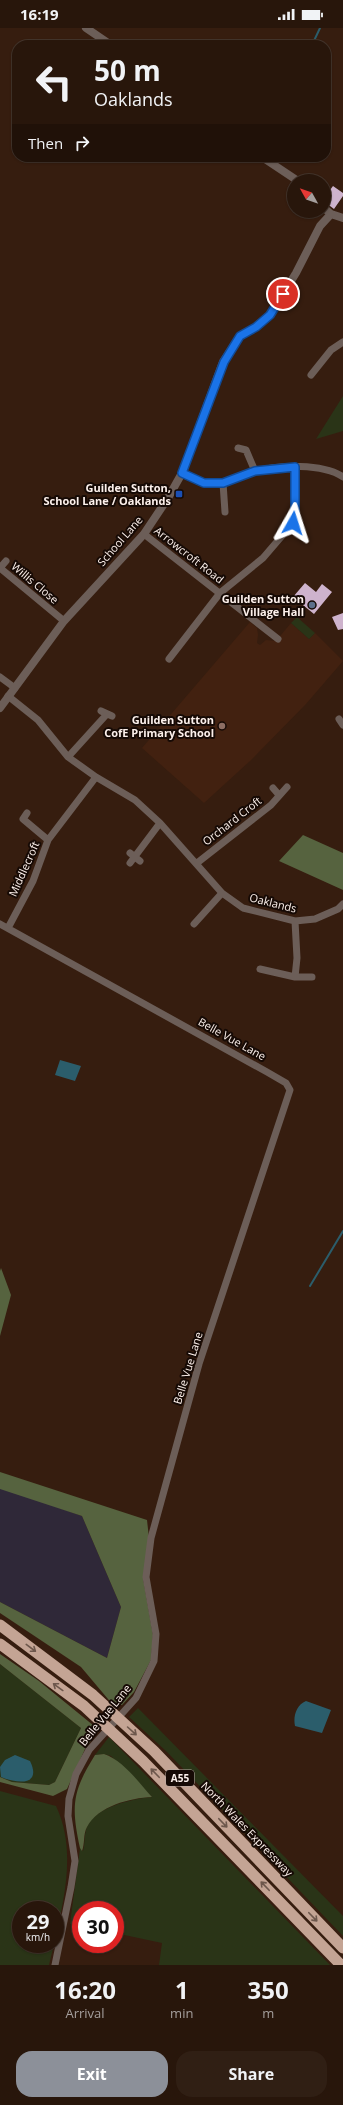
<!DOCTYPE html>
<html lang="en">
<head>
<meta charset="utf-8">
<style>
  body { margin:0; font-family:"Open Sans",sans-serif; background:#301f14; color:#f1f3f6; height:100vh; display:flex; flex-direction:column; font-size:15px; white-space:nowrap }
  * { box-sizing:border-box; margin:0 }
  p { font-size:13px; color:#a59f9d }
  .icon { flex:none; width:22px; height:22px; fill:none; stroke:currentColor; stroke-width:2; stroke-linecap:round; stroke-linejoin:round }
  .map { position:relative; height:1937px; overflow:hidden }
  .side { display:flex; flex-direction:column; background:#28160b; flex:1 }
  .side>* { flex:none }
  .hud { position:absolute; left:12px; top:12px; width:319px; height:122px; border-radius:16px; box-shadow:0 1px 3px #0004,0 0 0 1px #44352c; background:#28160b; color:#f1f3f6; overflow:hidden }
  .needle { width:26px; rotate:310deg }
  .controls { position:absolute; left:287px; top:146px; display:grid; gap:8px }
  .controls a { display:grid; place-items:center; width:44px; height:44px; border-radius:50%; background:#28160b; box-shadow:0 1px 3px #0004,0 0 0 1px #44352c; font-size:20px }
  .speed { position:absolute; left:12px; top:1873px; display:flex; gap:8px; font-size:20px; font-weight:700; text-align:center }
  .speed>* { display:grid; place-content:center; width:52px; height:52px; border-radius:50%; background:#28160b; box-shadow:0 1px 3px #0004,0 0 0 1px #44352c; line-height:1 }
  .speed small { font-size:10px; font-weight:400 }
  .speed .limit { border:6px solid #d22; background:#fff; color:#111 }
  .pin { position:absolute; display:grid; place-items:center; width:34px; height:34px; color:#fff; margin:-17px; border:2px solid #fff; border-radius:50%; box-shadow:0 1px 4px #0007 }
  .me { position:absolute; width:44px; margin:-22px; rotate:6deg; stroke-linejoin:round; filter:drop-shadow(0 0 3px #0008) }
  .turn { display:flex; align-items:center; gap:14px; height:84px; padding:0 16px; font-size:18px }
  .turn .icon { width:52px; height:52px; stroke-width:2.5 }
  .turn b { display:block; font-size:28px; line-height:34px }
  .then { display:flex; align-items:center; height:38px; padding:0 16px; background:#0003; gap:8px; font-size:15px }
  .eta { display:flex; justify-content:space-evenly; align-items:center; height:68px; text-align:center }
  .eta b { font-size:24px; font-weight:700; line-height:28px }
  .action { display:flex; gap:8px; margin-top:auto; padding:8px 16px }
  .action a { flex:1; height:46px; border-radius:16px; background:#8c9099; color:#fff; font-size:16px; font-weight:700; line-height:46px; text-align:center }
  .action a+a { background:#301f14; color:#f1f3f6 }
  .status { display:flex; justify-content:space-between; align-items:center; height:28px; padding:0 20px; background:#28160b; direction:ltr }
  .status svg { height:11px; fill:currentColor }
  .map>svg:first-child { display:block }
</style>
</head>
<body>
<div class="status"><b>16:19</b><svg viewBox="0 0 49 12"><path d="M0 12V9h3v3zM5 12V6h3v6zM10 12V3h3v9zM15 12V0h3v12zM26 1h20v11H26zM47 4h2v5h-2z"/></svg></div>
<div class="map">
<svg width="343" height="1937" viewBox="0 0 343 1937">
  <rect width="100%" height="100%" fill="#361d0f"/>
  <path fill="#2f2838" d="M0,1459L82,1488L121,1579L107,1630L0,1574Z"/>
  <path fill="#422110" d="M250,594L257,600L258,607L257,615L260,617L266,612L276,613L291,595L309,611L315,605L343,633L306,676L250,733L204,775L142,720Z"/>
  <path fill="#2a3417" d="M343,368V403L316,411Z
    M297,589L315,605L309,611L291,595Z
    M0,1636L81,1700L55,1754L49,1757L12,1754L0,1749Z
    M138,1680L343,1888V1908L167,1724L129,1689Z
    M109,1709L330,1937H159L162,1915L115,1905V1882H81V1898L70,1896L80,1820L83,1823C85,1816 84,1809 86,1802C92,1779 132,1771 152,1769L111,1728L104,1726L95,1727Z
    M0,1763L56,1778C76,1820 65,1868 55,1911V1882H21V1916H54L49,1937H0Z"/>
  <path fill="#56633f" d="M303,807L343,825V862L279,833Z
    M1,1240L11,1267L0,1308V1243Z
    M0,1444L147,1492L149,1510L143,1550L153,1607L151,1632L134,1664L122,1677H113L81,1639L0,1585V1574L107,1630L121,1579L82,1488L0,1461Z
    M0,1626L39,1653L99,1702L85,1721L67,1761L53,1768L0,1754V1749L12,1754L49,1757L55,1754L81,1700L0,1636Z
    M104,1726C123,1732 139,1755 152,1769C130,1770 98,1778 87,1799C83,1806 85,1816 82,1823L80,1820C71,1778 72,1764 95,1727Z"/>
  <path fill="#2b5d6b" d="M60,1032L81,1038L75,1053L55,1047Z
    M306,1673L331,1682L322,1705L295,1698C293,1689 296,1677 306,1673Z
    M15,1727L30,1733C42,1758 18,1756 1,1749L0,1739L5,1732Z"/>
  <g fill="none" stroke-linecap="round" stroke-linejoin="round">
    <path stroke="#2b5d6b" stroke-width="2" d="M312,17L320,0
      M310,1258L343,1203"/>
  </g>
  <path fill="#ceb3cd" d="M333,158L343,165V168L334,181L326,175L331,168L327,166Z
    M305,555L316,564L322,556L332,564L314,586L293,569Z
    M343,585V601L338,602L332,589Z"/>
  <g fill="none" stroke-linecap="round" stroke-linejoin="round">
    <path stroke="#6c5e58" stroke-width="7" d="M311,347L331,322L343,314
      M238,420L246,422L255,443
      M182,445C196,451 208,458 223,455C234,453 244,446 255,443C278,437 323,435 343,449
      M223,455L225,484
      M144,506L278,611
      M6,533L0,540L64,593
      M169,631L220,565L263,530L293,495L295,489V439
      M0,649L15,660
      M8,668L38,692L68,729L96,749L135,772L160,795L222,865L243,880L295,893L315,891L338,881L343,876
      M101,683L112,688
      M339,691L343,697
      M68,729L107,686
      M273,760L279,767
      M27,785L23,791L48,812L96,749
      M130,825L140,833
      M130,835L160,795
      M197,835L271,777L287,759
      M295,893L297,930L295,949H312
      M0,896L267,1044L286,1055L290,1062L199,1336L151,1510L146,1549L156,1606L154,1633L136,1670L89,1722L76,1746L69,1771L68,1788L75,1833L71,1859L55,1937
      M194,896L222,865
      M8,900L33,853L48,812
      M260,941L295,949"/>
    <path stroke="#6c5e58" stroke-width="8" d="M86,0L111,17
      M262,129L298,153
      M324,180L331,186L343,190
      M0,680L64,593L144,506L168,470L182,445L223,334L240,308L256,299L270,287L296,245L320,198L331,186"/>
    <path stroke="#c4a494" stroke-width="11" d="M0,1597L93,1667L154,1723L343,1920
      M0,1616L84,1678L143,1733L341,1937"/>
  </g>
  <defs><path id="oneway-shaft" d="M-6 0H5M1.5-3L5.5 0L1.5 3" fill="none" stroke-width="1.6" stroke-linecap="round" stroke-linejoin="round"/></defs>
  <g stroke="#6d574c">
    <use href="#oneway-shaft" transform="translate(31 1620) rotate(37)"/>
    <use href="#oneway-shaft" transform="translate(58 1659) rotate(-144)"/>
    <use href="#oneway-shaft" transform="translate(132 1703) rotate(42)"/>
    <use href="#oneway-shaft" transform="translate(155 1745) rotate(-134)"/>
    <use href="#oneway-shaft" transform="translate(223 1795) rotate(46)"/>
    <use href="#oneway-shaft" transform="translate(265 1858) rotate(-134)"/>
    <use href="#oneway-shaft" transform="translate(313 1889) rotate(46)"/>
  </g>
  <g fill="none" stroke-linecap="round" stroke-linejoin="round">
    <defs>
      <path id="route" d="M283,266L270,287L256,299L240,308L224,334L182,445L204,455H223L255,443L295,439V489L293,495"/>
    </defs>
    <use href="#route" stroke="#114b97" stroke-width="10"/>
    <use href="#route" stroke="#1a73e8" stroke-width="7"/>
  </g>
  <rect fill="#1a4fb4" stroke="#160a05" stroke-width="1.5" x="175" y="462" width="8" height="8" rx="2"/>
  <circle fill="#5c6f8a" stroke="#160a05" stroke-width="1.5" cx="312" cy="577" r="4"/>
  <circle fill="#8d6e63" stroke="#160a05" stroke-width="1.5" cx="222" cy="698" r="4"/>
  <g text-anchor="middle" stroke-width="4" stroke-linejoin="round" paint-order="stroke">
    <rect fill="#160a05" stroke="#b8aca7" stroke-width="1" x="166" y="1742" width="28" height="16" rx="3"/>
    <g font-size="10" font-weight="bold" fill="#fdf1ec">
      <text x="180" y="1754">A55</text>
    </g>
    <g font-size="11" font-weight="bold" fill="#fdf1ec" stroke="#160a05" text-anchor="end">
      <text x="171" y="464">Guilden Sutton,<tspan x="171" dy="13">School Lane / Oaklands</tspan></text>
      <text x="304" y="575">Guilden Sutton<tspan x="304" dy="13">Village Hall</tspan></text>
      <text x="214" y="696">Guilden Sutton<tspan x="214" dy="13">CofE Primary School</tspan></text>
    </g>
    <g font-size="11" fill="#fdf1ec" stroke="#160a05">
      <text transform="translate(120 513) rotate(-49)" y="4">School Lane</text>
      <text transform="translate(189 527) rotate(38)" y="4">Arrowcroft Road</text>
      <text transform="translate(35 555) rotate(40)" y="4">Willis Close</text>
      <text transform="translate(232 793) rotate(-38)" y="4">Orchard Croft</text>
      <text transform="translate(24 841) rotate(-66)" y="4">Middlecroft</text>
      <text transform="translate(273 875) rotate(14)" y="4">Oaklands</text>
      <text transform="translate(232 1011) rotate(29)" y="4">Belle Vue Lane</text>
      <text transform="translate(188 1340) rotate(-73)" y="4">Belle Vue Lane</text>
      <text transform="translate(105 1687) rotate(-51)" y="4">Belle Vue Lane</text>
      <text transform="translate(247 1801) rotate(46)" y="4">North Wales Expressway</text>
    </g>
  </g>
</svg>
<div class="controls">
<a><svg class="needle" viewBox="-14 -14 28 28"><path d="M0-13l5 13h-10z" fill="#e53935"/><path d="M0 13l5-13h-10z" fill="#a59f9d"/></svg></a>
</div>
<div class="speed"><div>29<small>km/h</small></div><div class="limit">30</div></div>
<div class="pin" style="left:283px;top:266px;background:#d93025"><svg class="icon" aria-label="arrive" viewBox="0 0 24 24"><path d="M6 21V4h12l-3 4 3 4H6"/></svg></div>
<svg class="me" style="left:293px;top:495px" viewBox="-20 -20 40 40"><path d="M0-17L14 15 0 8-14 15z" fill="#1a73e8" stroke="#fff" stroke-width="4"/></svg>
<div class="hud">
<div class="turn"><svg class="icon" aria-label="left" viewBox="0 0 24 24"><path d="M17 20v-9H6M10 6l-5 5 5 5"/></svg><div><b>50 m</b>Oaklands</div></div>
<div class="then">Then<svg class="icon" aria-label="right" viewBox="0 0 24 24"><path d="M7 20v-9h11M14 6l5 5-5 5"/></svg></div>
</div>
</div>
<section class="side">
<div class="eta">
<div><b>16:20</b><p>Arrival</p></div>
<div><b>1</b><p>min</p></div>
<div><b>350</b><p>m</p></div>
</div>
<div class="action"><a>Exit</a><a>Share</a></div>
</section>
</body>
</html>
